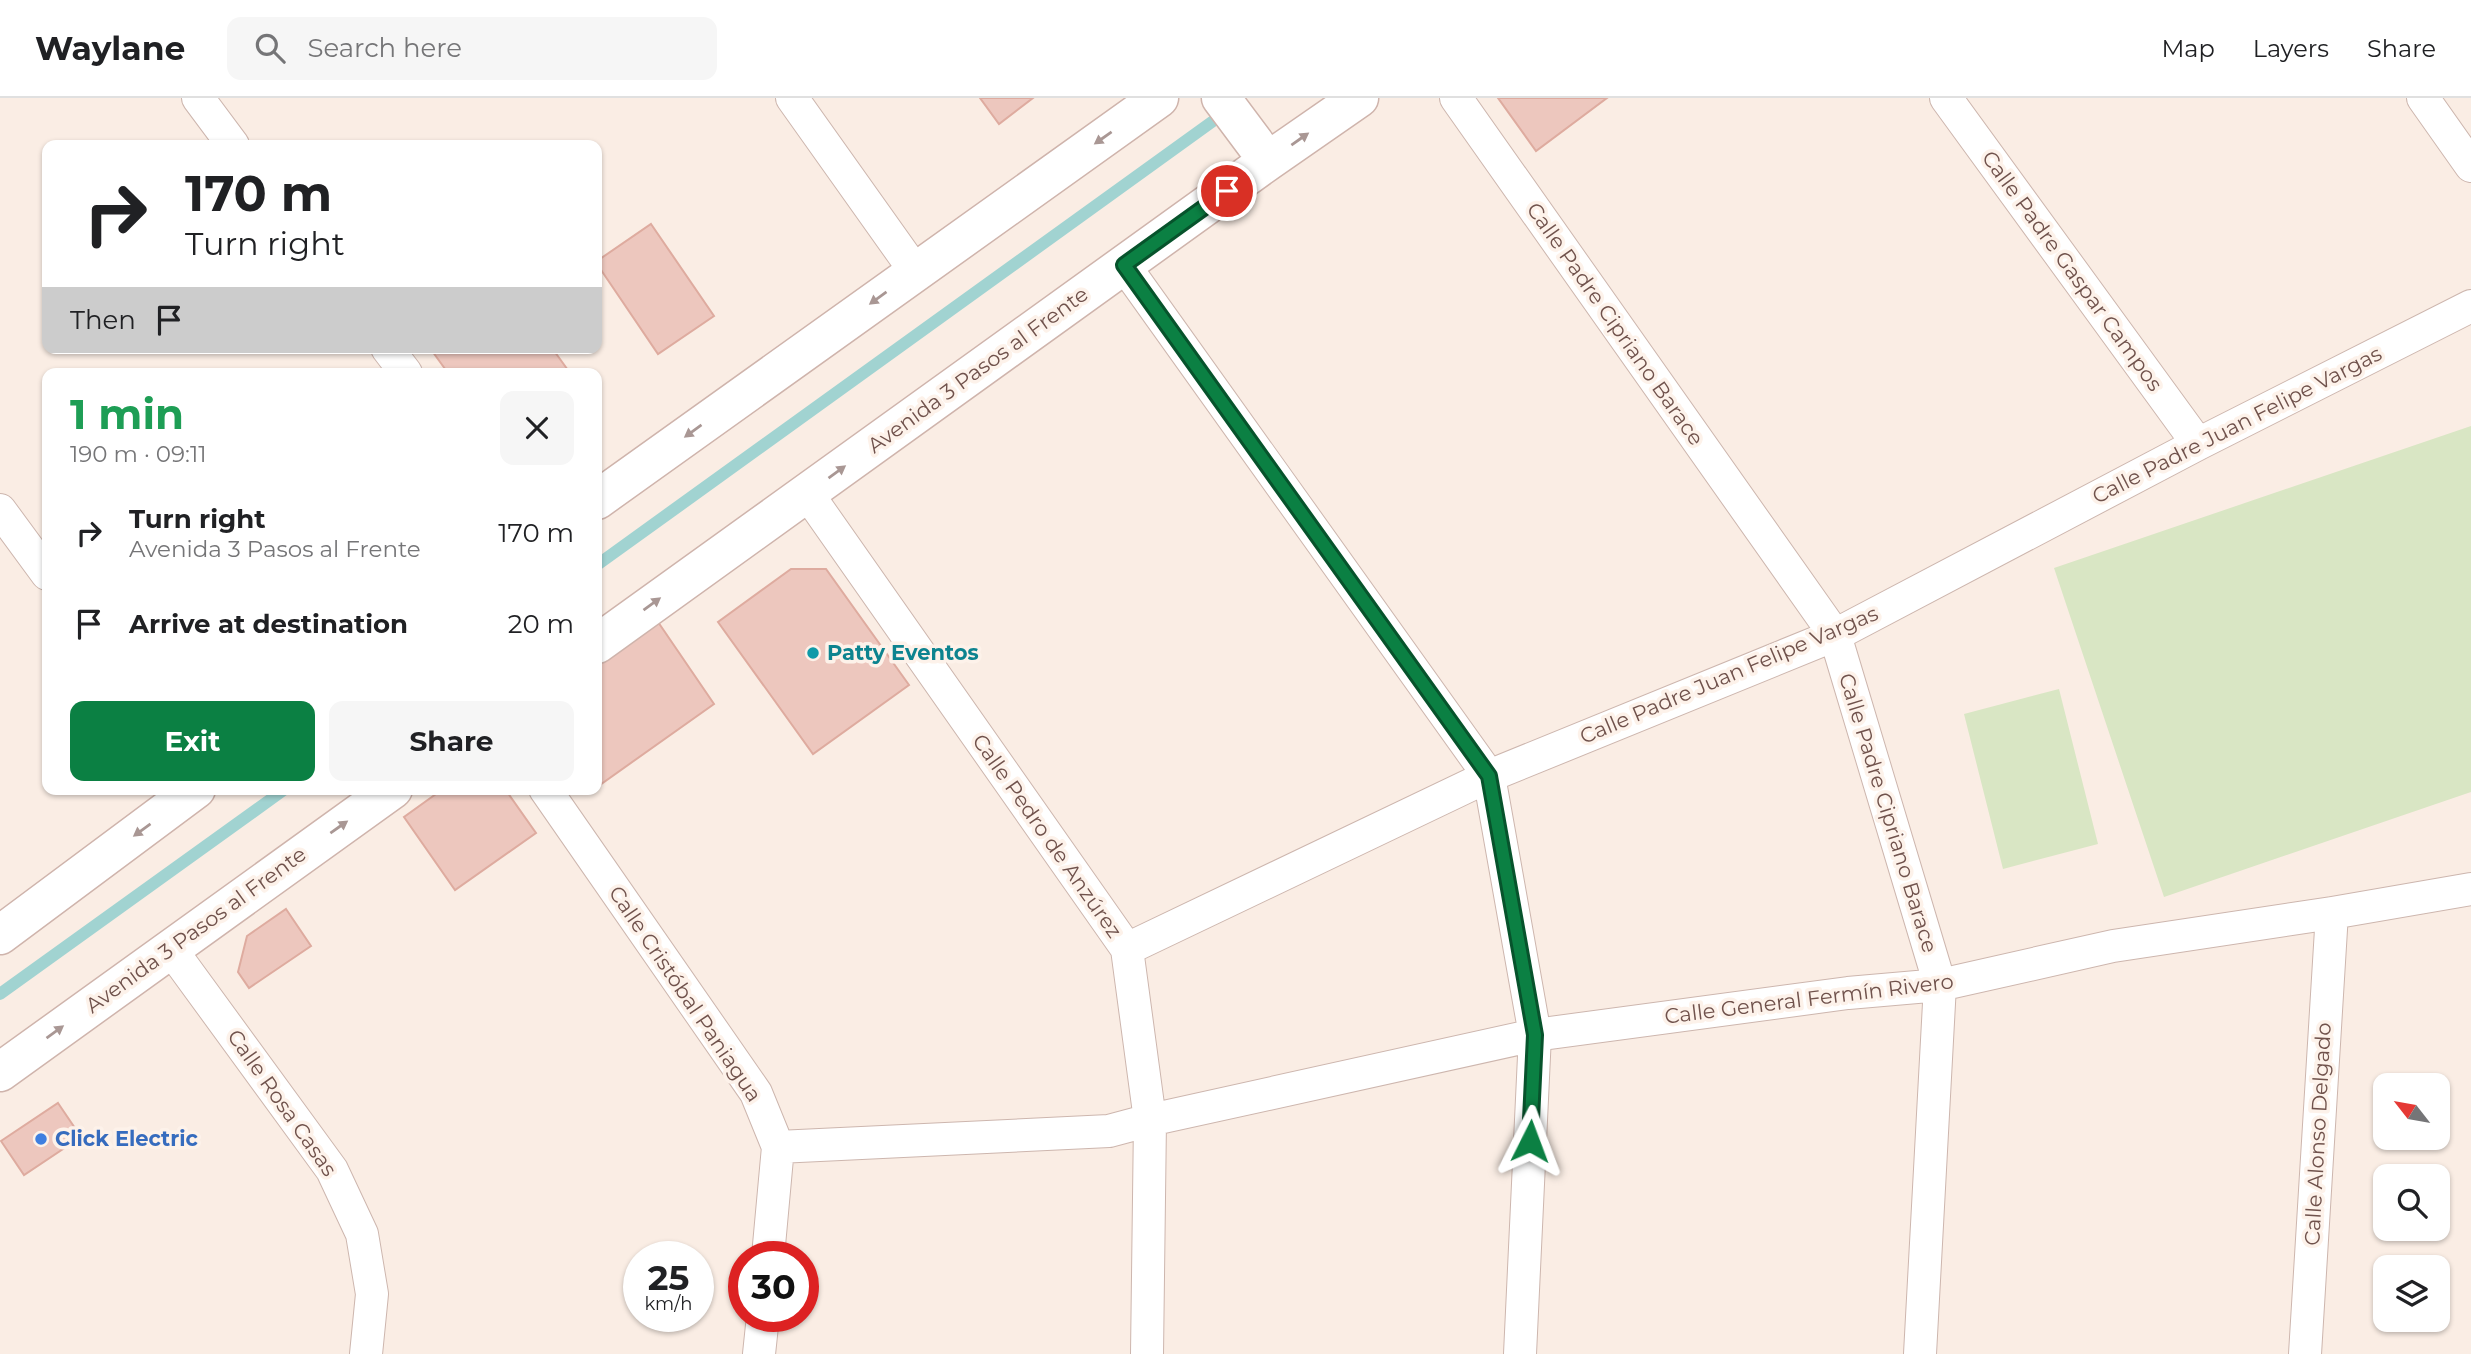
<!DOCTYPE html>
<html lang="en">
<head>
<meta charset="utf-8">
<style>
  body { margin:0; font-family:Montserrat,sans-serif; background:#f6f6f6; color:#202124; height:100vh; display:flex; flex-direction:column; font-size:26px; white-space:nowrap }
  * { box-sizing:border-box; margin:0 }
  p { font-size:23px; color:#757577 }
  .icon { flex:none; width:38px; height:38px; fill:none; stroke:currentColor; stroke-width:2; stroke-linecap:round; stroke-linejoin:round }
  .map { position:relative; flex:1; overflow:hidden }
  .side { position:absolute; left:42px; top:270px; width:560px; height:427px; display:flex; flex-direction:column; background:#fff; border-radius:14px; box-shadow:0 2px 5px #0004 }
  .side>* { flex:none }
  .guide { position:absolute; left:42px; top:42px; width:560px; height:214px; border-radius:14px; box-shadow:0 2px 5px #0004; background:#fff; color:#202124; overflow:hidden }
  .needle { width:46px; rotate:301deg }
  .fabs { position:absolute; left:2373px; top:975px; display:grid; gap:14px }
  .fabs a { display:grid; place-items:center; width:77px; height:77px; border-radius:14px; background:#fff; box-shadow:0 2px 5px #0004; font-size:35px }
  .speed { position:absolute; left:623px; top:1143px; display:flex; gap:14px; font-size:35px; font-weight:700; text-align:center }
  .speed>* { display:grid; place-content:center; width:91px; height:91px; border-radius:50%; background:#fff; box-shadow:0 2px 5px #0004; line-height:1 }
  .speed small { font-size:18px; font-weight:400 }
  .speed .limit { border:10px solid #d22; background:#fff; color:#111 }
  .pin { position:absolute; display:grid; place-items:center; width:60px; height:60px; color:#fff; margin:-30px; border:4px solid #fff; border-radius:50%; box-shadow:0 2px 7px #0007 }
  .me { position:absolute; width:77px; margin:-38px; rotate:3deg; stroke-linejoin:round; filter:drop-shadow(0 0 5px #0008) }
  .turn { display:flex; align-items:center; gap:24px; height:147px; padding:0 28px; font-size:32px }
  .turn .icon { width:91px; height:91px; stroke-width:2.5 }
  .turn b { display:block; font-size:49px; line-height:60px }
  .then { display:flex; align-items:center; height:66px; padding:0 28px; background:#0003; gap:14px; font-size:26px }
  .round { display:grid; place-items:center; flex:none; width:74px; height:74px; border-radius:14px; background:#f6f6f6 }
  .summary { display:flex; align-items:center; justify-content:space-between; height:119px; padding:0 28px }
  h1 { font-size:42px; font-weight:700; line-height:52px; color:#1e9e55 }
  .primary-button { display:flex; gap:14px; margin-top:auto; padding:14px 28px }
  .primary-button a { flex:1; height:80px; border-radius:14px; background:#0b8043; color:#fff; font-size:28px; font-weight:700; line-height:80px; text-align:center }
  .primary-button a+a { background:#f6f6f6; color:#202124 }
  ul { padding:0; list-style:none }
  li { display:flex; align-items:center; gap:21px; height:91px; padding:0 28px }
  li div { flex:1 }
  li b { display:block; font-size:26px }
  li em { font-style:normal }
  header { display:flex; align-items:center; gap:42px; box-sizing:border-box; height:98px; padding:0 35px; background:#fff; border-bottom:2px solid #e0e0e0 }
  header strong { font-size:33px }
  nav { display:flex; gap:38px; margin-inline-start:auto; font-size:24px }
  .search { width:490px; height:63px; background:#f6f6f6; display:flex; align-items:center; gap:18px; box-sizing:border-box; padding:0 24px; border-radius:14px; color:#757577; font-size:26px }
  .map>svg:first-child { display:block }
</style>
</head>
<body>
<header>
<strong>Waylane</strong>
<div class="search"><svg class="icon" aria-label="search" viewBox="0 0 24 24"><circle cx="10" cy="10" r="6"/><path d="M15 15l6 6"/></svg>Search here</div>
<nav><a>Map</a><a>Layers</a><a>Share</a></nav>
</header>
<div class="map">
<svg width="2471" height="1256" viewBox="0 0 2471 1256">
  <rect width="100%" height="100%" fill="#faede4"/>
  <path fill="#d9e6c4" d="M2471,328V694L2164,799L2054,470Z
    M2059,591L2098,746L2003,771L1964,616Z"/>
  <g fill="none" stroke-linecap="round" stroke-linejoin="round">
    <path stroke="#a1d3d1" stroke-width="12" d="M597,467L1227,13
      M0,896L285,691"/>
  </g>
  <path fill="#edc7be" stroke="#deab9f" stroke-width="2" d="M980,0H1033L999,26Z
    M1498,0H1607L1536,53Z
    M651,126L714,218L658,256L597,166V163Z
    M430,250H552L570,275H448Z
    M791,471H826L909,587L813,656L718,524Z
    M656,521L714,606L597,689V562Z
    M443,691H505L536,735L455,792L404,719Z
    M286,811L311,848L249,890L238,874L247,838Z
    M58,1005L81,1039L24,1077L1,1043Z"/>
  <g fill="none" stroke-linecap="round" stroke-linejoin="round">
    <defs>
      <path id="street" d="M198,0L233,47
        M792,0L915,173
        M1456,0L1835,537L1940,887L1920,1256
        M1946,0L2198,346
        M2423,0L2471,68
        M1124,167L1489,678L1535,937L1520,1256
        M387,250L406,275
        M807,395L1127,851L1150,1022L1147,1256
        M0,412L47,476
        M545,691L756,995L778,1049L768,1158
        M170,850L332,1072L362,1136L372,1196L366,1256
        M1127,851L1489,678L1835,537L2198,346L2471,208
        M778,1049L1109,1033L1150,1022L1535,937L1848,895L1940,887L2113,848L2332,815L2471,791
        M759,1256L763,1218
        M2305,1256L2332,815"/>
      <path id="secondary" d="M1221,0L1268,63
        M597,402L1159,0
        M597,546L1268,63L1359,0
        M0,837L196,691
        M0,974L393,691"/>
    </defs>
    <use href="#street" stroke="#cdb6ae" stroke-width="34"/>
    <use href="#secondary" stroke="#cfb4ac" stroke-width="41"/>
    <use href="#street" stroke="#fff" stroke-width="32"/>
    <use href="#secondary" stroke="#fff" stroke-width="38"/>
  </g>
  <defs><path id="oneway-solid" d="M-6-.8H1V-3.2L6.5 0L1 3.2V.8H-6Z" transform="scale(1.75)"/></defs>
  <g fill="#a99794">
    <use href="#oneway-solid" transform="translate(1103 40) rotate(145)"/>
    <use href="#oneway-solid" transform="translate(1300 41) rotate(-35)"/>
    <use href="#oneway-solid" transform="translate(878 200) rotate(144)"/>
    <use href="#oneway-solid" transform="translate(693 333) rotate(144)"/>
    <use href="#oneway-solid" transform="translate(837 374) rotate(-36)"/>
    <use href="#oneway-solid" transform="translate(652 506) rotate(-36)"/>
    <use href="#oneway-solid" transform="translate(339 729) rotate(-35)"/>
    <use href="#oneway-solid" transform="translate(142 732) rotate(144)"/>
    <use href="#oneway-solid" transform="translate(55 934) rotate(-36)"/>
  </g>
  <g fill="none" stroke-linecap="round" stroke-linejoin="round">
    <defs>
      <path id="route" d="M1227,93L1124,167L1489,678L1535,937L1530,1043"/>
    </defs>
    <use href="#route" stroke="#07532c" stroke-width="18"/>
    <use href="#route" stroke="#0b8043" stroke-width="12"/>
  </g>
  <circle fill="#0f9aa8" stroke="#fdf2ea" stroke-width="2.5" cx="813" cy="555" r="7"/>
  <circle fill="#3f7fe0" stroke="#fdf2ea" stroke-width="2.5" cx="41" cy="1041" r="7"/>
  <g text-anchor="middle" stroke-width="7" stroke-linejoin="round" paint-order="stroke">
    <g font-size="21" fill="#70524c" stroke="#fdf2ea">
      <text transform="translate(2072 173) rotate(54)" y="7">Calle Padre Gaspar Campos</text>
      <text transform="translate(1615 226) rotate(55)" y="7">Calle Padre Cipriano Barace</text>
      <text transform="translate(978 272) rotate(-36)" y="7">Avenida 3 Pasos al Frente</text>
      <text transform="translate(2237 327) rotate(-27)" y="7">Calle Padre Juan Felipe Vargas</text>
      <text transform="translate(1729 577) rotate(-23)" y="7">Calle Padre Juan Felipe Vargas</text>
      <text transform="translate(1888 715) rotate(73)" y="7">Calle Padre Cipriano Barace</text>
      <text transform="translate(1047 738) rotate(55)" y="7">Calle Pedro de Anzúrez</text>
      <text transform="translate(196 832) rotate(-36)" y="7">Avenida 3 Pasos al Frente</text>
      <text transform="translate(685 896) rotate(56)" y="7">Calle Cristóbal Paniagua</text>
      <text transform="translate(1809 901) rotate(-7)" y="7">Calle General Fermín Rivero</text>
      <text transform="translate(282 1005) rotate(55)" y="7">Calle Rosa Casas</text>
      <text transform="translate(2318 1036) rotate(-87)" y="7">Calle Alonso Delgado</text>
    </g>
    <g font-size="21" font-weight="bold" fill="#0d838f" stroke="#fdf2ea" text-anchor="start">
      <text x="827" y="562">Patty Eventos</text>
    </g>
    <g font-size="21" font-weight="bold" fill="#366cbe" stroke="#fdf2ea" text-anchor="start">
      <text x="55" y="1048">Click Electric</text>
    </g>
  </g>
</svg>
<div class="fabs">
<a><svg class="needle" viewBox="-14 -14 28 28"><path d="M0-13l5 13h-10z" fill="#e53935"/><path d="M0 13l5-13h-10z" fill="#757577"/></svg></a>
<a><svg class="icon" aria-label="search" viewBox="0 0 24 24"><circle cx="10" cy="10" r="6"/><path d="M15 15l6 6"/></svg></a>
<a><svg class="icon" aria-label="layers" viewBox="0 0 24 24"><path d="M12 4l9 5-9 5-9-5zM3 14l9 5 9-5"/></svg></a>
</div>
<div class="speed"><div>25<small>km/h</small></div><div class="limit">30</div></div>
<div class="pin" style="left:1227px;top:93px;background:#d93025"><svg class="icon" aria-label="arrive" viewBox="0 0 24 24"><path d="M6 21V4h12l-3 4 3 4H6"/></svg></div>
<svg class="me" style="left:1530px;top:1043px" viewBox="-20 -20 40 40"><path d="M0-17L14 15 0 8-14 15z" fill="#0b8043" stroke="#fff" stroke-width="4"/></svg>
<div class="guide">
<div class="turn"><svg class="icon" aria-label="right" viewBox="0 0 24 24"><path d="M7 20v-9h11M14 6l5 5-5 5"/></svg><div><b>170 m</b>Turn right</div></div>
<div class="then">Then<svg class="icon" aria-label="arrive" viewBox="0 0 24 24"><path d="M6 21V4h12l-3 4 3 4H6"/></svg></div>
</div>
<section class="side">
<div class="summary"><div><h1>1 min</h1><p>190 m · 09:11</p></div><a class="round"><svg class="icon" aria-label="close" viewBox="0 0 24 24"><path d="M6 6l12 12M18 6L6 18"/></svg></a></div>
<ul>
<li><svg class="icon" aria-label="right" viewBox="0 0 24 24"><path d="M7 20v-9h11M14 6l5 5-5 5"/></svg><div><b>Turn right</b><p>Avenida 3 Pasos al Frente</p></div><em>170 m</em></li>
<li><svg class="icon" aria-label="arrive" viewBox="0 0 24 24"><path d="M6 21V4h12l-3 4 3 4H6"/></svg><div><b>Arrive at destination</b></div><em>20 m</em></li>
</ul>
<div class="primary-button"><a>Exit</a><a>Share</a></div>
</section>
</div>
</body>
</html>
